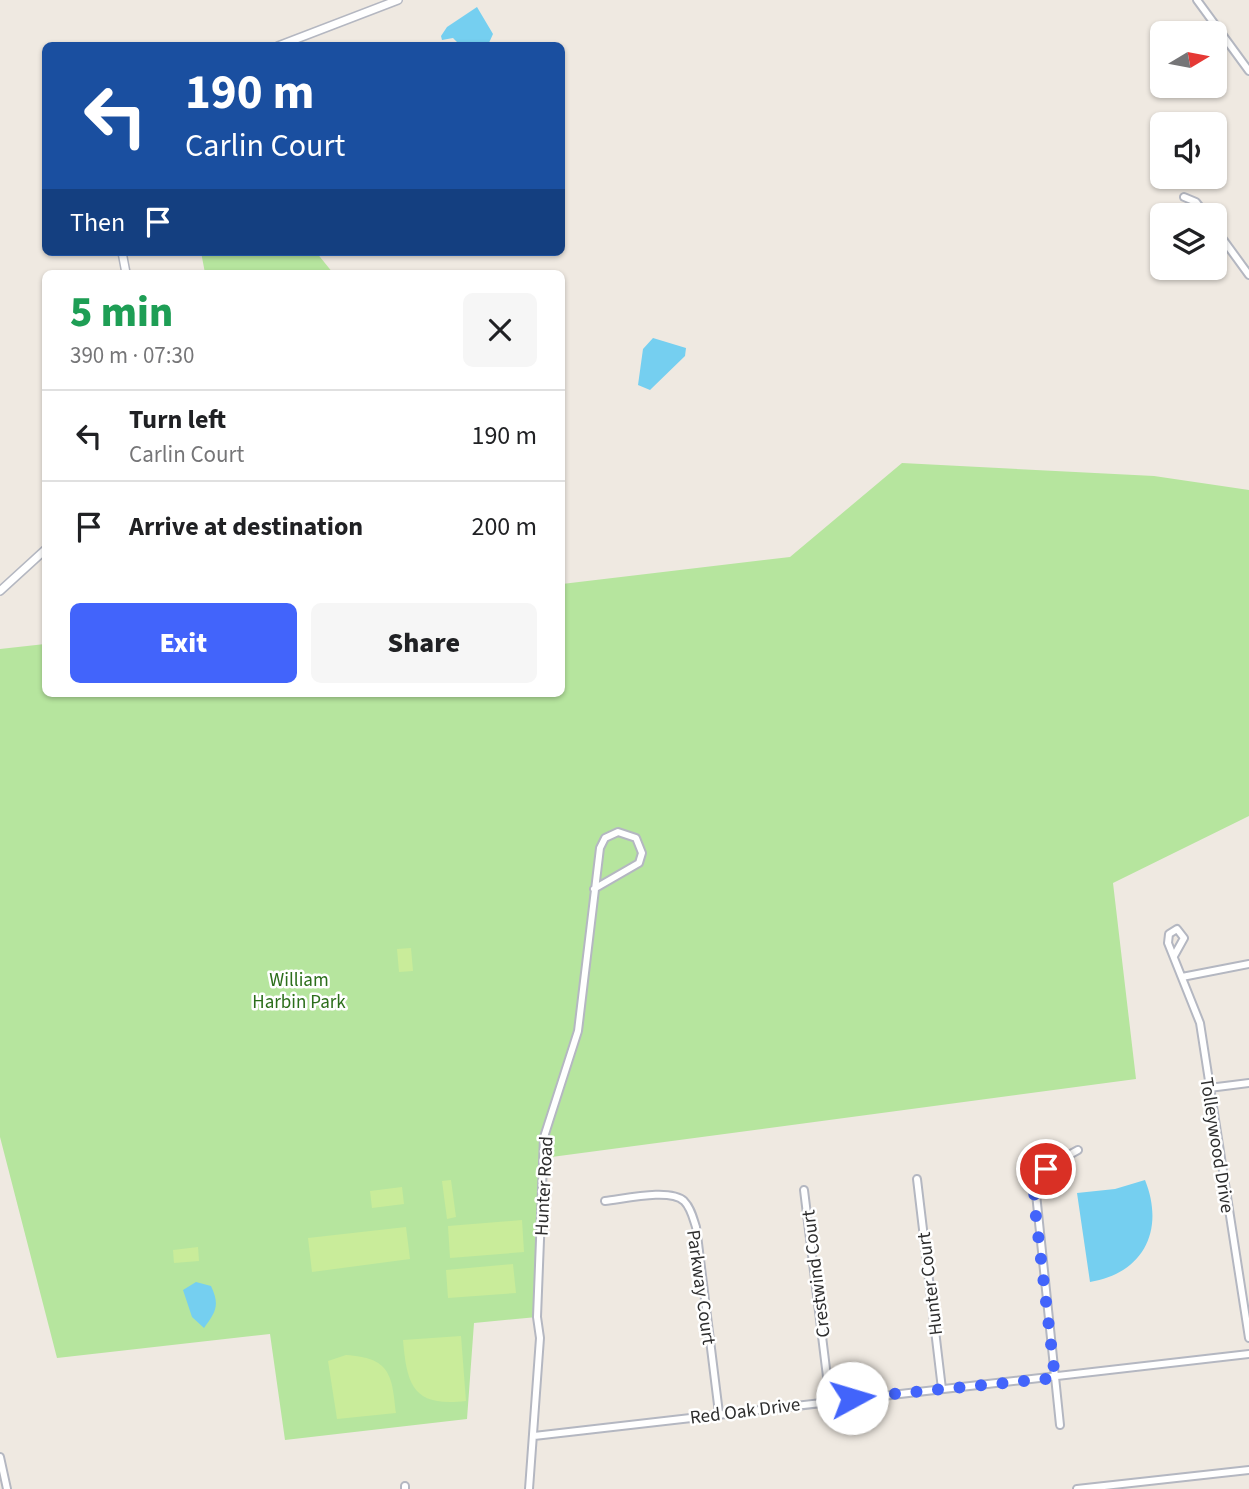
<!DOCTYPE html>
<html lang="en">
<head>
<meta charset="utf-8">
<style>
  body { margin:0; font-family:"Source Sans 3",sans-serif; background:#f6f6f6; color:#202124; height:100vh; display:flex; flex-direction:column; font-size:26px; white-space:nowrap }
  * { box-sizing:border-box; margin:0 }
  p { font-size:23px; color:#757577 }
  .icon { flex:none; width:38px; height:38px; fill:none; stroke:currentColor; stroke-width:2; stroke-linecap:round; stroke-linejoin:round }
  .map { position:relative; flex:1; overflow:hidden }
  .drawer { position:absolute; left:42px; top:270px; width:523px; height:427px; display:flex; flex-direction:column; background:#fff; border-radius:10px; box-shadow:0 2px 5px #0004 }
  .drawer>* { flex:none }
  .banner { position:absolute; left:42px; top:42px; width:523px; height:214px; border-radius:10px; box-shadow:0 2px 5px #0004; background:#1a4fa0; color:#fff; overflow:hidden }
  .needle { width:46px; rotate:80deg }
  .tools { position:absolute; left:1150px; top:21px; display:grid; gap:14px }
  .tools a { display:grid; place-items:center; width:77px; height:77px; border-radius:10px; background:#fff; box-shadow:0 2px 5px #0004; font-size:35px }
  .pin { position:absolute; display:grid; place-items:center; width:60px; height:60px; color:#fff; margin:-30px; border:4px solid #fff; border-radius:50%; box-shadow:0 2px 7px #0007 }
  .me { position:absolute; width:77px; margin:-38px; rotate:84deg; stroke-linejoin:round; filter:drop-shadow(0 0 5px #0008) }
  .turn { display:flex; align-items:center; gap:24px; height:147px; padding:0 28px; font-size:32px }
  .turn .icon { width:91px; height:91px; stroke-width:2.5 }
  .turn b { display:block; font-size:49px; line-height:60px }
  .then { display:flex; align-items:center; height:66px; padding:0 28px; background:#0003; gap:14px; font-size:26px }
  .round { display:grid; place-items:center; flex:none; width:74px; height:74px; border-radius:10px; background:#f6f6f6 }
  .head { display:flex; align-items:center; justify-content:space-between; height:119px; padding:0 28px }
  h1 { font-size:42px; font-weight:800; line-height:52px; color:#1e9e55 }
  .action { display:flex; gap:14px; margin-top:auto; padding:14px 28px }
  .action a { flex:1; height:80px; border-radius:10px; background:#4264fb; color:#fff; font-size:28px; font-weight:800; line-height:80px; text-align:center }
  .action a+a { background:#f6f6f6; color:#202124 }
  ul { padding:0; list-style:none }
  li { display:flex; align-items:center; gap:21px; height:91px; padding:0 28px; border-top:2px solid #e0e0e0 }
  li div { flex:1 }
  li b { display:block; font-size:26px }
  li em { font-style:normal }
  .map>svg:first-child { display:block }
</style>
</head>
<body>
<div class="map">
<svg width="1249" height="1489" viewBox="0 0 1249 1489">
  <rect width="100%" height="100%" fill="#efe9e1"/>
  <path fill="#b6e59e" d="M201,252H316L333,273H205Z
    M902,463L1154,476L1249,490V816L1113,883L1136,1079L544,1158L537,1317L474,1323L467,1419L285,1440L270,1334L57,1358L0,1137V649L45,644L46,693H562V584L790,557Z"/>
  <path fill="#c9ec9a" d="M411,948L413,971L399,972L397,949Z
    M451,1180L456,1217L447,1219L442,1181Z
    M402,1187L404,1204L372,1208L370,1191Z
    M522,1220L524,1252L450,1258L448,1226Z
    M406,1227L410,1259L312,1272L308,1238Z
    M198,1247L199,1261L174,1263L173,1250Z
    M513,1264L516,1293L448,1298L446,1270Z
    M461,1336L466,1401C414,1407 407,1387 403,1340Z
    M346,1355C390,1358 392,1374 396,1413L337,1419L328,1361Z"/>
  <path fill="#75cff0" d="M477,7L493,34L488,45H460L453,38L442,40L441,36L447,27Z
    M653,338L686,348L685,356L650,390L638,385L643,349Z
    M1145,1180C1165,1230 1144,1273 1090,1282L1077,1193L1115,1189Z
    M196,1282L211,1286C220,1305 216,1312 204,1328L192,1317L183,1290Z"/>
  <g fill="none" stroke-linecap="round" stroke-linejoin="round">
    <defs>
      <path id="minor" d="M1197,0L1249,71
        M1184,197L1196,202L1206,215
        M1214,227L1249,275
        M1174,956L1184,938L1177,929L1169,934L1168,943L1200,1023L1249,1338
        M1182,977L1249,964
        M1209,1088L1249,1083
        M917,1179L942,1389
        M804,1190L830,1401
        M605,1201C624,1199 670,1188 684,1201C691,1208 693,1218 696,1227L719,1413
        M1060,1425L1035,1184L1049,1166L1078,1150
        M534,1436L1249,1354
        M0,1457L7,1489
        M405,1486V1489
        M529,1489L540,1338L537,1317L544,1137L578,1031L600,848L605,838L618,832L636,838L642,853L639,863L594,889
        M1077,1489L1249,1470"/>
      <path id="tertiary" d="M278,46L398,0
        M122,252L126,273
        M0,591L46,549"/>
    </defs>
    <use href="#minor" stroke="#b4b7c1" stroke-width="10"/>
    <use href="#tertiary" stroke="#b4b7c1" stroke-width="10"/>
    <use href="#minor" stroke="#fff" stroke-width="6"/>
    <use href="#tertiary" stroke="#fff" stroke-width="7"/>
  </g>
  <g fill="none" stroke-linecap="round" stroke-linejoin="round">
    <path stroke="#4264fb" stroke-width="12" stroke-dasharray="0 21.6" d="M852,1398L1055,1378L1034,1200L1035,1184L1046,1169"/>
  </g>
  <g text-anchor="middle" stroke-width="5" stroke-linejoin="round" paint-order="stroke">
    <g font-size="19" fill="#2c6e1b" stroke="#fff">
      <text x="299" y="986">William<tspan x="299" dy="22">Harbin Park</tspan></text>
    </g>
    <g font-size="19" fill="#2e2e2e" stroke="#fff">
      <text transform="translate(1218 1145) rotate(81)" y="7">Tolleywood Drive</text>
      <text transform="translate(543 1186) rotate(-87)" y="7">Hunter Road</text>
      <text transform="translate(815 1274) rotate(-97)" y="7">Crestwind Court</text>
      <text transform="translate(929 1284) rotate(-97)" y="7">Hunter Court</text>
      <text transform="translate(702 1287) rotate(82)" y="7">Parkway Court</text>
      <text transform="translate(745 1410) rotate(-7)" y="7">Red Oak Drive</text>
    </g>
  </g>
</svg>
<div class="tools">
<a><svg class="needle" viewBox="-14 -14 28 28"><path d="M0-13l5 13h-10z" fill="#e53935"/><path d="M0 13l5-13h-10z" fill="#757577"/></svg></a>
<a><svg class="icon" aria-label="sound" viewBox="0 0 24 24"><path d="M4 9h4l5-4v14l-5-4H4zM17 9q2 3 0 6"/></svg></a>
<a><svg class="icon" aria-label="layers" viewBox="0 0 24 24"><path d="M12 4l9 5-9 5-9-5zM3 14l9 5 9-5"/></svg></a>
</div>
<div class="pin" style="left:1046px;top:1169px;background:#d93025"><svg class="icon" aria-label="arrive" viewBox="0 0 24 24"><path d="M6 21V4h12l-3 4 3 4H6"/></svg></div>
<svg class="me" style="left:852px;top:1398px" viewBox="-20 -20 40 40"><circle r="19" fill="#fff"/><path d="M0-13L10 11 0 6-10 11z" fill="#4264fb"/></svg>
<div class="banner">
<div class="turn"><svg class="icon" aria-label="left" viewBox="0 0 24 24"><path d="M17 20v-9H6M10 6l-5 5 5 5"/></svg><div><b>190 m</b>Carlin Court</div></div>
<div class="then">Then<svg class="icon" aria-label="arrive" viewBox="0 0 24 24"><path d="M6 21V4h12l-3 4 3 4H6"/></svg></div>
</div>
<section class="drawer">
<div class="head"><div><h1>5 min</h1><p>390 m · 07:30</p></div><a class="round"><svg class="icon" aria-label="close" viewBox="0 0 24 24"><path d="M6 6l12 12M18 6L6 18"/></svg></a></div>
<ul>
<li><svg class="icon" aria-label="left" viewBox="0 0 24 24"><path d="M17 20v-9H6M10 6l-5 5 5 5"/></svg><div><b>Turn left</b><p>Carlin Court</p></div><em>190 m</em></li>
<li><svg class="icon" aria-label="arrive" viewBox="0 0 24 24"><path d="M6 21V4h12l-3 4 3 4H6"/></svg><div><b>Arrive at destination</b></div><em>200 m</em></li>
</ul>
<div class="action"><a>Exit</a><a>Share</a></div>
</section>
</div>
</body>
</html>
